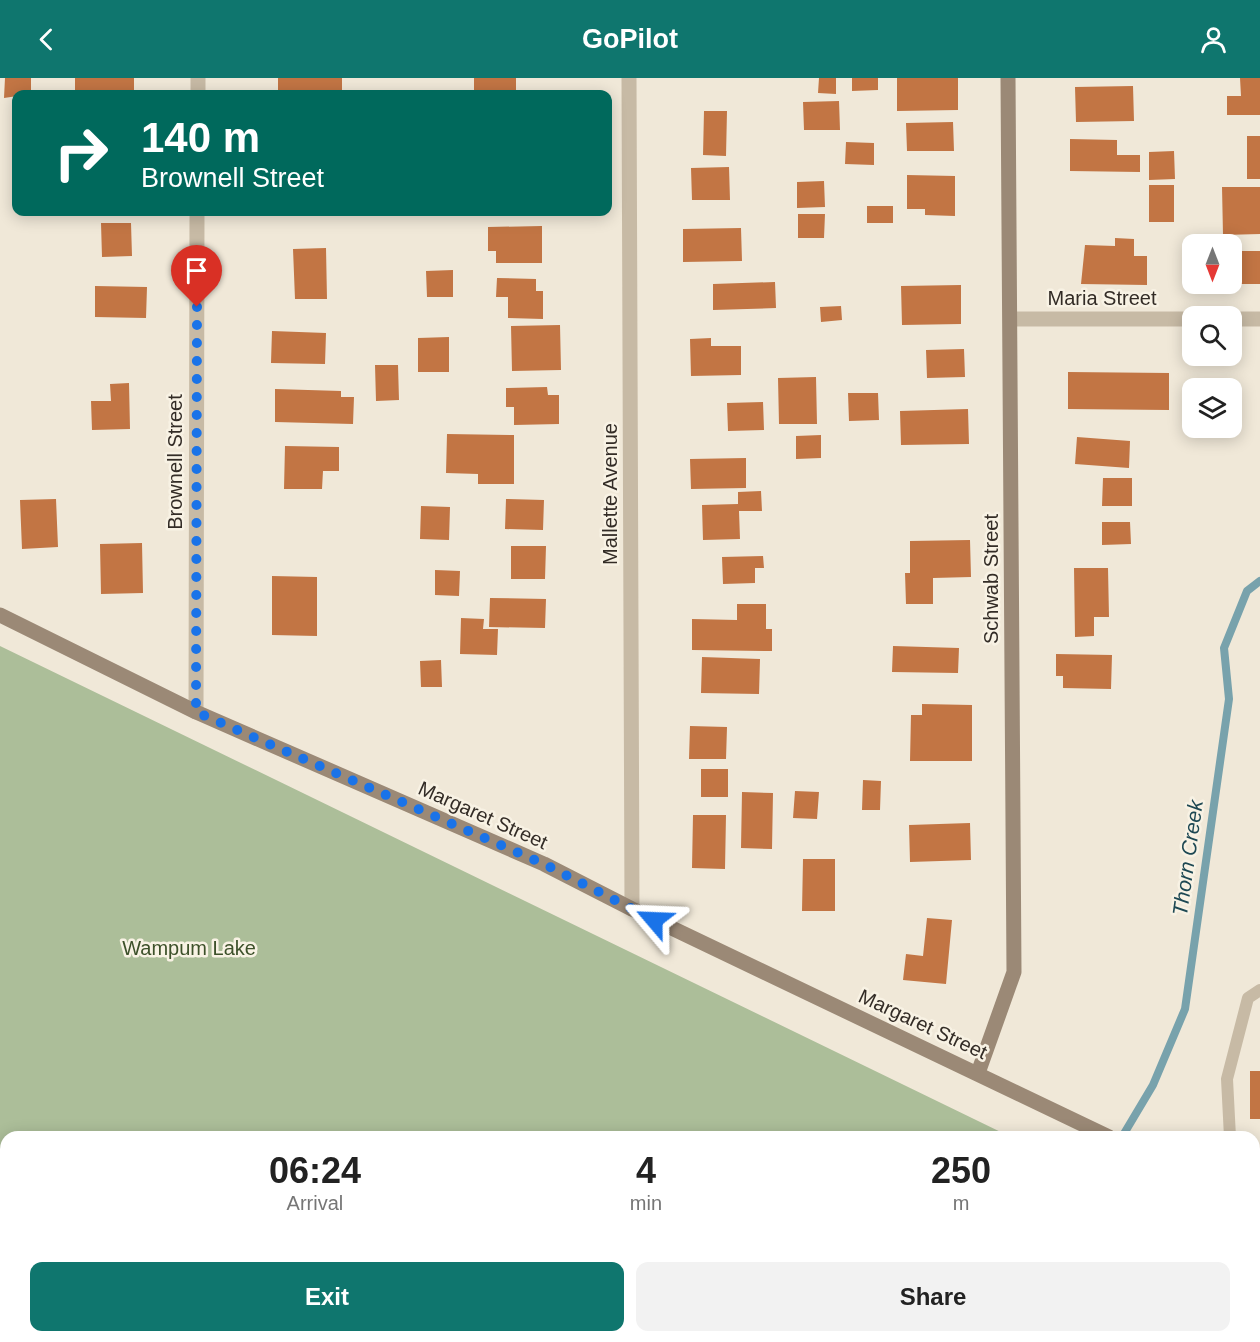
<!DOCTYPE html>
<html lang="en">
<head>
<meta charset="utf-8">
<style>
  body { margin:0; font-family:Helvetica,sans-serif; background:#f2f2f2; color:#222; height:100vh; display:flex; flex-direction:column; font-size:22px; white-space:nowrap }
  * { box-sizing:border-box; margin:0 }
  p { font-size:20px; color:#767676 }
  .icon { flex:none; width:33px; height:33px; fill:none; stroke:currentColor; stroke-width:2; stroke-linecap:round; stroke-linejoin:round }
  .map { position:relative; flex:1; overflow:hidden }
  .panel { position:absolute; left:0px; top:1053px; width:1260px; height:212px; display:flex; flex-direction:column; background:#fff; border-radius:18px 18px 0 0; box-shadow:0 3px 15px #0003 }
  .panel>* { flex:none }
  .banner { position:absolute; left:12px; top:12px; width:600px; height:126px; border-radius:12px; box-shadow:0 3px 15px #0003; background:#00695c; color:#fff; overflow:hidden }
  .needle { width:39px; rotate:180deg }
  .tools { position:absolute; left:1182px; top:156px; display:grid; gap:12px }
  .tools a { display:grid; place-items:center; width:60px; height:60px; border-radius:12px; background:#fff; box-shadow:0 3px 15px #0003; font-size:30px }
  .pin { position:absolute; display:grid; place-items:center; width:51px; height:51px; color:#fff; margin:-62px -26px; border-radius:50% 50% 50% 0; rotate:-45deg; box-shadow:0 0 6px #0007 }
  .pin .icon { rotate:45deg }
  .me { position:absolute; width:66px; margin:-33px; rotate:296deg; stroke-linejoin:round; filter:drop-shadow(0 0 4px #0008) }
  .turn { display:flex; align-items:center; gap:21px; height:126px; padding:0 30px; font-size:27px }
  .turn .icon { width:78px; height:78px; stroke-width:2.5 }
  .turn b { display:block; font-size:42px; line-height:51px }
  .eta { display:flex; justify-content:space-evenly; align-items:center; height:102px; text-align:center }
  .eta b { font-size:36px; font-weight:700; line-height:42px }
  .button { display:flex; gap:12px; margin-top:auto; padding:12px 30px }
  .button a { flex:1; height:69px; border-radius:12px; background:#0f766e; color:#fff; font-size:24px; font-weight:700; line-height:69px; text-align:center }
  .button a+a { background:#f2f2f2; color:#222 }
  header { display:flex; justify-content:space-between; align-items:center; height:78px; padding:0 30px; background:#0f766e; color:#fff; font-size:27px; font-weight:700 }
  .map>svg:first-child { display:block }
</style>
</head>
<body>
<header><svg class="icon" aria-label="back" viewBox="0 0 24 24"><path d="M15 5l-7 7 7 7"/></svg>GoPilot<svg class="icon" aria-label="person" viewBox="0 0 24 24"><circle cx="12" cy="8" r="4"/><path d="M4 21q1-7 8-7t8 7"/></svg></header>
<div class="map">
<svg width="1260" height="1264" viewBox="0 0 1260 1264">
  <rect width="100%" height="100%" fill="#f0e8d8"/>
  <path fill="#acbe99" d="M0,568L1011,1059H6V1258L1014,1259L1008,1264H0Z"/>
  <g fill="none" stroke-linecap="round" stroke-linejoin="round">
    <path stroke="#78a2ac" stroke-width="8" d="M1122,1059L1153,1007L1185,931L1229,621L1224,570L1247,513L1260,503
      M934,1264L939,1258"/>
  </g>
  <path fill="#c27544" d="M5,0H31V16L4,20Z
    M75,0H134V16H75Z
    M278,0H342V16H278Z
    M474,0H516V16H474Z
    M819,0H836V16L818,15Z
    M852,0H878V12L852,13Z
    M897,0H958V32L897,33Z
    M1240,0H1260V37H1227V18H1241Z
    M1133,8L1134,43L1076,44L1075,9Z
    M839,23L840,52H804L803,24Z
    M704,33H727L726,78L703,77Z
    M953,44L954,73H907L906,45Z
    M1247,58H1260V101H1247Z
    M1070,61L1117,62V77H1140V94L1070,93Z
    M846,64L874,65V87L845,86Z
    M1174,73L1175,101L1149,102V74Z
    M729,89L730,122H692L691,90Z
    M907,97L955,98V138L925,137V131H907Z
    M824,103L825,129L797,130V104Z
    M1149,107H1174V144H1149Z
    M1222,109H1260V156L1223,157Z
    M867,128H893V145H867Z
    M798,136H825L824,160H798Z
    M101,145H131L132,178L102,179Z
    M542,148V185H496V173H488V149Z
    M741,150L742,183L683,184V151Z
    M1115,160L1134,161V178H1147V207L1081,206L1085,167L1115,168Z
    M326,170L327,221H295L293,171Z
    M1232,173H1260V206H1232Z
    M453,192V219H427L426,193Z
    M497,200L536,201V213H543V241L508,240V219H496Z
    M775,204L776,230L713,232V206Z
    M961,207V246L902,247L901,208Z
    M95,208L147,209L146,240L95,239Z
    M841,228L842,242L821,244L820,229Z
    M560,247L561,292L512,293L511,248Z
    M272,253L326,255L325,286L271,285Z
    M449,259V294H418V260Z
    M711,260V268H741V297L691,298L690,261Z
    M964,271L965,299L927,300L926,272Z
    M375,287H398L399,322L376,323Z
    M1068,294L1169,295V332L1068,331Z
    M816,299L817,346H779L778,300Z
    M129,305L130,351L92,352L91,323H111L110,306Z
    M547,309L548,317H559V346L514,347V329H506V310Z
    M275,311L341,313V319H354L353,346L275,344Z
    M848,315H878L879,342L849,343Z
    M763,324L764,352L728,353L727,325Z
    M968,331L969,366L901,367L900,333Z
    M447,356L514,357V406H478V396L446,395Z
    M821,357V380L796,381V358Z
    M1077,359L1130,363L1129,390L1075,386Z
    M285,368L339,369V393H323L322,411H284Z
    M746,380V410L691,411L690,381Z
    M1103,400H1132V428H1102Z
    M761,413L762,433H739L740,461L703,462L702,427L738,426V414Z
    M56,421L58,469L22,471L20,422Z
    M506,421L544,422L543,452L505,451Z
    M421,428L450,429L449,462L420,461Z
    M1102,444H1130L1131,466L1102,467Z
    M970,462L971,499L933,500V526H906L905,495H910V463Z
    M142,465L143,515L101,516L100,466Z
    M511,468H546L545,501H511Z
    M763,478L764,490H755V505L723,506L722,479Z
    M1074,490H1108L1109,539H1094V558L1075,559Z
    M435,492L460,493L459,518L435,517Z
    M272,498L317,499V558L272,557Z
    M490,520L546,521L545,550L489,549Z
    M737,526H766V551H772V573L692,572V541L737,542Z
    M461,540L484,541L483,551H498L497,577L460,576Z
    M893,568L959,570L958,595L892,594Z
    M1056,576L1112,577L1111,611L1063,610V598H1056Z
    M702,579L760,581L759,616L701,615Z
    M441,582L442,609H421L420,583Z
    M922,626L972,627V683H910L911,637H922Z
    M690,648L727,649L726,681H689Z
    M701,691H728V719H701Z
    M863,702L881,703L880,732H862Z
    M795,713L819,714L817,741L793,740Z
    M742,714L773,715L772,771L741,770Z
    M693,737H726L725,791L692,790Z
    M970,745L971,782L910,784L909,747Z
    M803,781H835V833H802Z
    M927,840L952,842L946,906L903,902L906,876L923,878Z
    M1250,993H1260V1041H1250Z
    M1254,1225H1260V1264H1211V1258H1254Z"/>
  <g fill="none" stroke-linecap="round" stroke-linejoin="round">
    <path stroke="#c7baa5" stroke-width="12" d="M1230,1059L1227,1001L1248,920L1260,912
      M1254,1177L1260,1178
      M1051,1264L1057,1258"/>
    <path stroke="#c7baa5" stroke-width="15" d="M629,0L632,831
      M198,16V0
      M1012,241H1192
      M1232,241H1260
      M196,634L197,134"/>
    <path stroke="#9b8976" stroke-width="15" d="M0,537L196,634L544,786L632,831L1109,1059
      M978,995L1014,894L1008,0
      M1254,1124L1260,1127"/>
  </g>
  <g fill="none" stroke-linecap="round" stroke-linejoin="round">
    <path stroke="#1a73e8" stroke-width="10" stroke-dasharray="0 18" d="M197,229L196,634L544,786L654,842"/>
  </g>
  <g text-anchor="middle" stroke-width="5" stroke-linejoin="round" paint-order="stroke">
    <g font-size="20" fill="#332c26" stroke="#f8f2e4">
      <text x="1102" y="227">Maria Street</text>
      <text transform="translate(175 384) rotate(-90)" y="7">Brownell Street</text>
      <text transform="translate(610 416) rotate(-90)" y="7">Mallette Avenue</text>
      <text transform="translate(991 501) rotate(-90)" y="7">Schwab Street</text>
      <text transform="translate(483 737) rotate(24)" y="7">Margaret Street</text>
      <text transform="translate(923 946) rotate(25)" y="7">Margaret Street</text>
    </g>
    <g font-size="20" fill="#3d512a" stroke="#f8f2e4">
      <text x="189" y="877">Wampum Lake</text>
    </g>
    <g font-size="21" font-style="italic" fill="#1d4853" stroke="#f8f2e4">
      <text transform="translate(1188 780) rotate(-82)" y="7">Thorn Creek</text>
    </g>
  </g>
</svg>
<div class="tools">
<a><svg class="needle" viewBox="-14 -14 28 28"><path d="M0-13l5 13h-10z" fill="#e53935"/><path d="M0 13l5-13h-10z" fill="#767676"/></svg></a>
<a><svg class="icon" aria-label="search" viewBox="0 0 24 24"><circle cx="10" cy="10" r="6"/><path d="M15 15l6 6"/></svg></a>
<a><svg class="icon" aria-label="layers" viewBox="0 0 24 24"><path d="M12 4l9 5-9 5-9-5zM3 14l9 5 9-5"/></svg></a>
</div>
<div class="pin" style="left:197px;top:229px;background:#d93025"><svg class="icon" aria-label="arrive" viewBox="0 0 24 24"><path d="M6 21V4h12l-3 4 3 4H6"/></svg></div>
<svg class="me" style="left:654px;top:842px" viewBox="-20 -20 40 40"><path d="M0-17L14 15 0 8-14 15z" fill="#1a73e8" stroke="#fff" stroke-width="4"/></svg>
<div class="banner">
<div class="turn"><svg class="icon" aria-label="right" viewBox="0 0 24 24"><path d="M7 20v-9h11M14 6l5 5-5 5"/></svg><div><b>140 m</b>Brownell Street</div></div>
</div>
<section class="panel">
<div class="eta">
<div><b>06:24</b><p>Arrival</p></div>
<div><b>4</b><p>min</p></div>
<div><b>250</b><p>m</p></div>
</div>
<div class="button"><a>Exit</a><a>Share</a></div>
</section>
</div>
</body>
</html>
